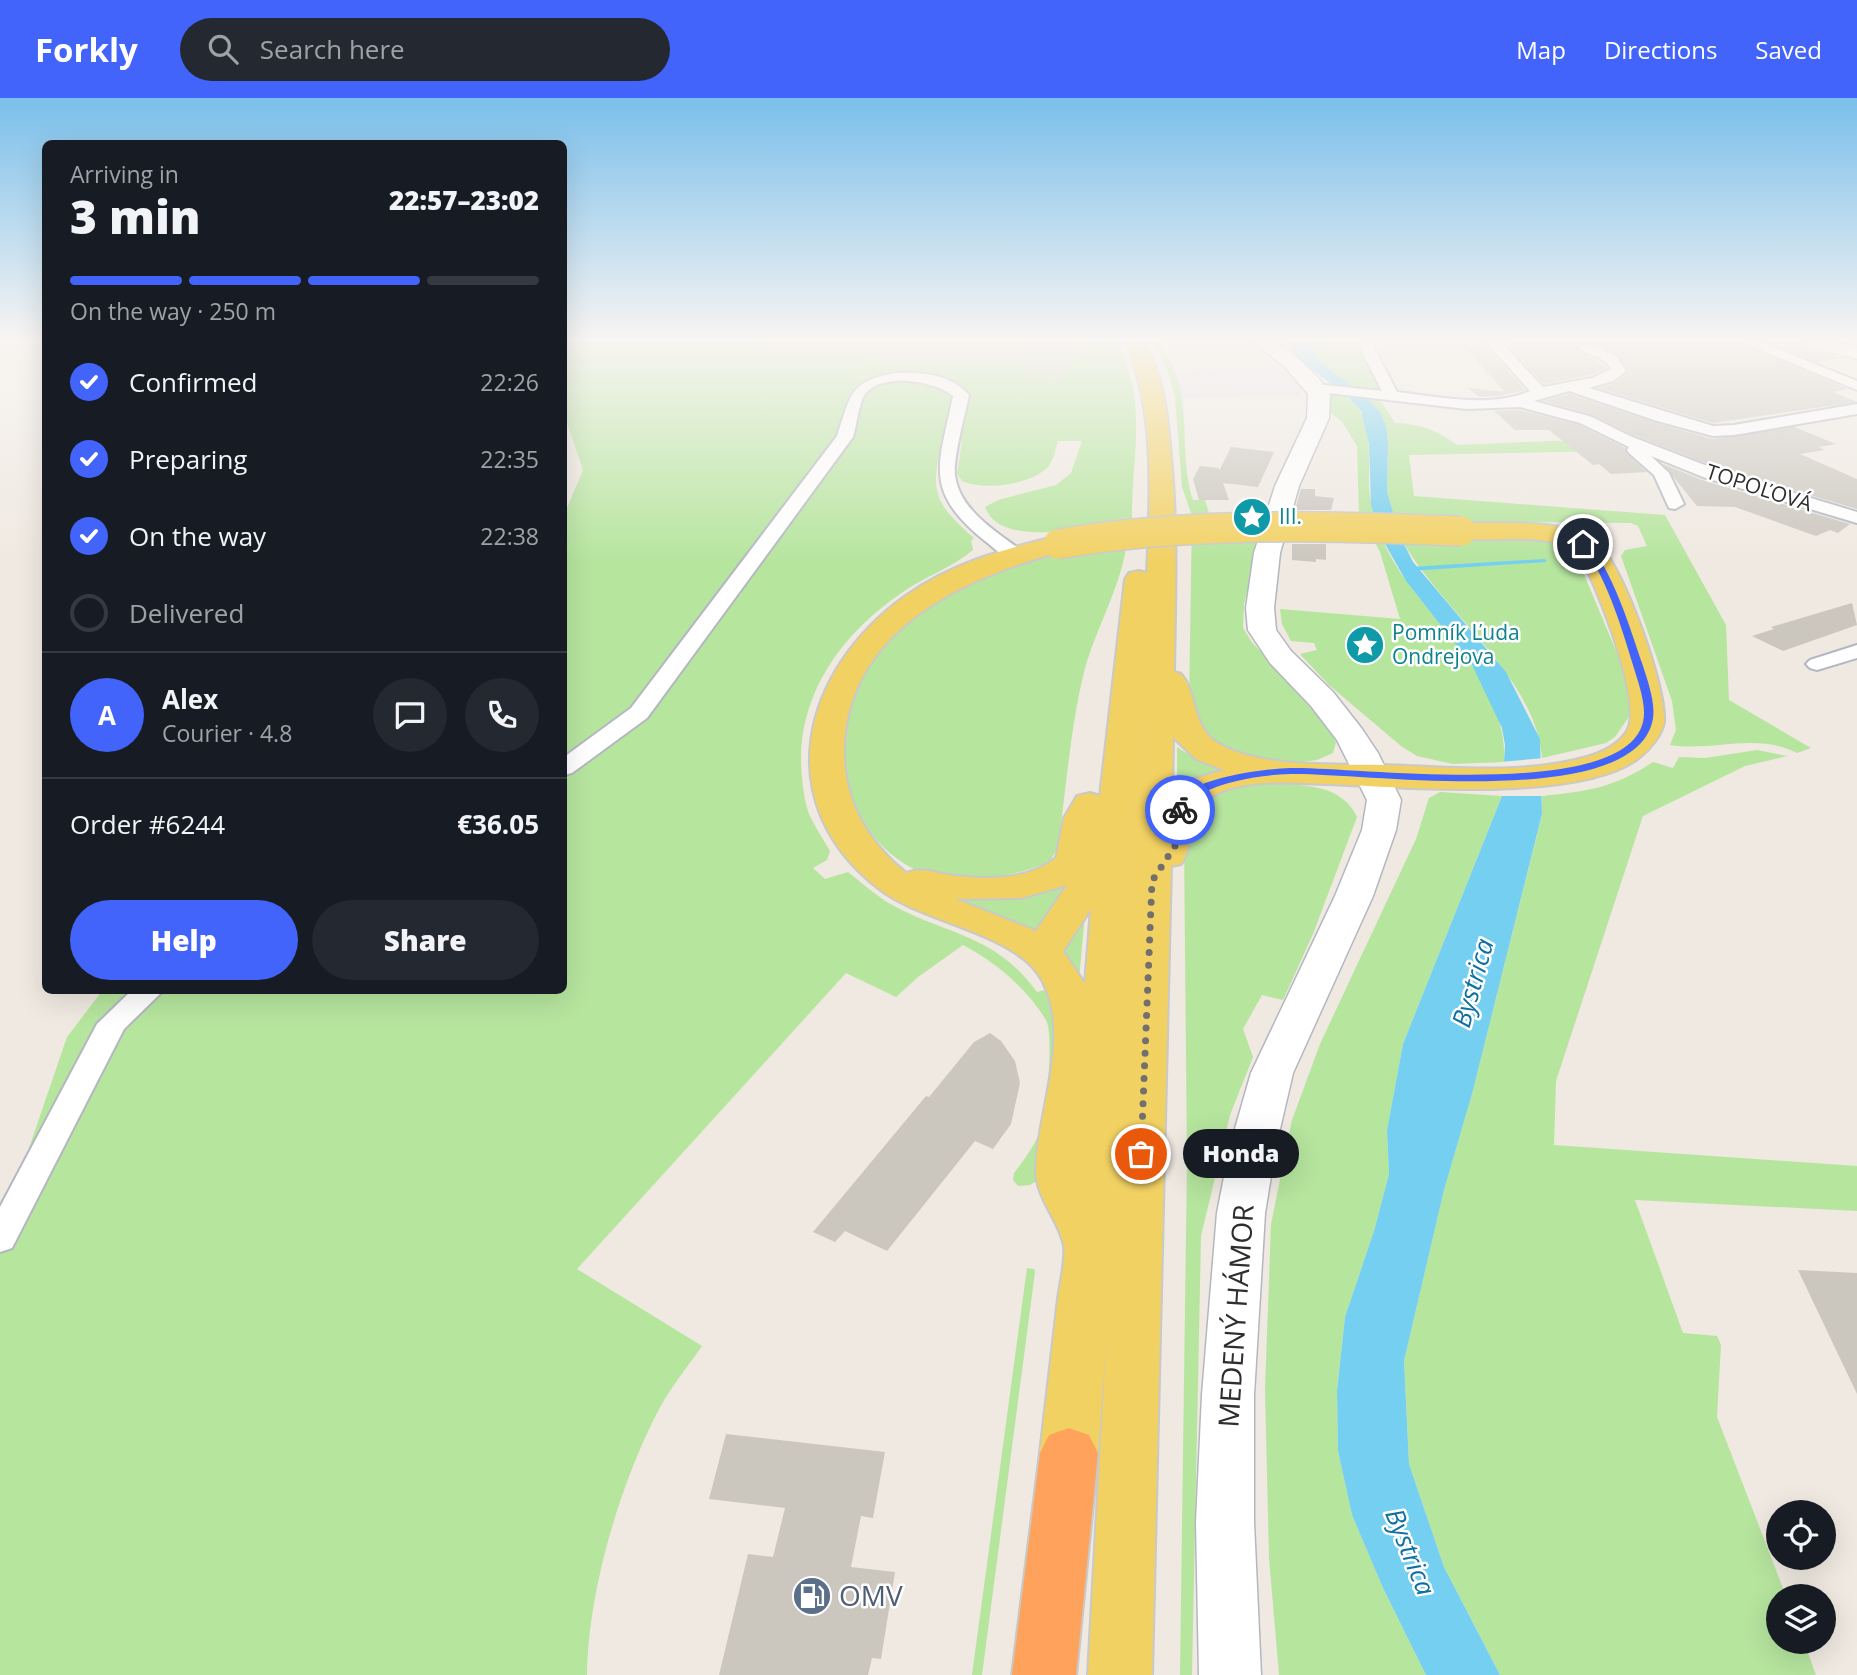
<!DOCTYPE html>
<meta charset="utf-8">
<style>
:root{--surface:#171b24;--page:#242831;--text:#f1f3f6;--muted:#9ea1a6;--line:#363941;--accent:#4264fb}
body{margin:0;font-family:"Open Sans",sans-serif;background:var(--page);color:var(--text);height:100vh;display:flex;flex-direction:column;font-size:26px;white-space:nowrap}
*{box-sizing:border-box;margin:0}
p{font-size:23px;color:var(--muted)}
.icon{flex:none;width:38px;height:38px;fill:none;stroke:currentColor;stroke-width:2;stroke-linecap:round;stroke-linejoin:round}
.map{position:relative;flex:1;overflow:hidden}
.details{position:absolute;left:42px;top:42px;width:525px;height:854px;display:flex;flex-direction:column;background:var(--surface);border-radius:10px;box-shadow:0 7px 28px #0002}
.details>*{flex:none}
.controls{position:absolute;left:1766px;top:1402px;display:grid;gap:14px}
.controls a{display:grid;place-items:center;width:70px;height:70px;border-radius:50%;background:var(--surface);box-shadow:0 7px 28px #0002;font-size:35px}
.pin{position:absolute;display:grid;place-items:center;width:60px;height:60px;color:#fff;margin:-30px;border:4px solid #fff;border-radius:50%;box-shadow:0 2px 7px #0007}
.courier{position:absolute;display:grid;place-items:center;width:70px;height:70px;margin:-35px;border:5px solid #4264fb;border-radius:50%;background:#fff;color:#222;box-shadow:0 2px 9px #0007}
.bubble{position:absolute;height:49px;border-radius:24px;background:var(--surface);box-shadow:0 7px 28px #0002;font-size:23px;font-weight:800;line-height:49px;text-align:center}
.summary em{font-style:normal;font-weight:800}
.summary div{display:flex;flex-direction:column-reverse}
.summary{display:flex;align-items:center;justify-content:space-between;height:119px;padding:0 28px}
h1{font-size:46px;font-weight:800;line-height:52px}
.bar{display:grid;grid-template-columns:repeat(4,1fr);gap:10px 7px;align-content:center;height:84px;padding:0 28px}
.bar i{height:9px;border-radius:5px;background:var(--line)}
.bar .current{background:var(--accent)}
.bar p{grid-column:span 4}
.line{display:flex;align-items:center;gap:18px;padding:0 28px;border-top:2px solid var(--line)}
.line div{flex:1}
.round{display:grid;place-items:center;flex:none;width:74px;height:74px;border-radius:37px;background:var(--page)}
ol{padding:0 28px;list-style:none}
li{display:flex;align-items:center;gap:21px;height:77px}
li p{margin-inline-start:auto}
li .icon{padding:7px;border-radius:50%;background:var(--accent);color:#fff;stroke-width:4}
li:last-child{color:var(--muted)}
li i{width:38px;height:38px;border:4px solid var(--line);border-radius:50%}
.primary-button{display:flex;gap:14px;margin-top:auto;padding:14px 28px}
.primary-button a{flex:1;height:80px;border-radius:42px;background:var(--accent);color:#fff;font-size:28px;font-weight:800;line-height:80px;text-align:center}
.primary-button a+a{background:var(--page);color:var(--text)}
header{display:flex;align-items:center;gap:42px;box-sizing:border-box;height:98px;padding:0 35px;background:var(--accent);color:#fff}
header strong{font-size:33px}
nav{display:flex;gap:38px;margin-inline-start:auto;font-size:24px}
.search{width:490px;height:63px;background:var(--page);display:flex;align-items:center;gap:18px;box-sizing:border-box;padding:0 24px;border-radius:38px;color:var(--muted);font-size:26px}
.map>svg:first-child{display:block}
.industrial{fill:#e3e1e8}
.green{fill:#b6e59e}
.cemetery{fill:#c8d9b8}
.water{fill:#75cff0}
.pier{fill:#efe9e1}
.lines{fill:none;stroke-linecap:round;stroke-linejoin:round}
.stream{fill:#75cff0;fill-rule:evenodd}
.building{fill:#cbc7bf}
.street-casing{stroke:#b4b7c1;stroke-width:4}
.secondary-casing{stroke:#b4b7c1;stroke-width:3}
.primary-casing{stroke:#c9c9c9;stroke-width:4}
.highway-casing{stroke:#c9c9c9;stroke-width:4}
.street{fill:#fff;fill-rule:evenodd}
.secondary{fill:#fff;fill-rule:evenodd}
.primary{fill:#f2d163;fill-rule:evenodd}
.highway{fill:#ffa35c;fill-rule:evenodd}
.primary-bridge-casing{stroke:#c9c9c9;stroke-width:32;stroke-linecap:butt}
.primary-bridge{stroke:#f2d163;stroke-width:29}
.route{fill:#4264fb}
.done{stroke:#726f6d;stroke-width:7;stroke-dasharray:0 12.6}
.labels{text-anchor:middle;stroke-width:5;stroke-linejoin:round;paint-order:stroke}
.far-street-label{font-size:21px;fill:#2e2e2e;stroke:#fff}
.far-culture-label{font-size:21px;fill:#0d838f;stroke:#fff;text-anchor:start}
.water-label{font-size:26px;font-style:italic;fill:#0d6fa3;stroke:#fff}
.near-street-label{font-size:28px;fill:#2e2e2e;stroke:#fff}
.near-service-label{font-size:28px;fill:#4e5e75;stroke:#fff;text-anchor:start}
</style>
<header>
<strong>Forkly</strong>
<div class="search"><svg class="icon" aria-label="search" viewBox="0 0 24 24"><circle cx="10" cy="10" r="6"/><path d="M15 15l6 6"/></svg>Search here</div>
<nav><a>Map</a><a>Directions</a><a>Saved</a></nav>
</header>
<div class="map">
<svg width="1857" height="1577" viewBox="0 0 1857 1577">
<rect width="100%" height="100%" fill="#efe9e1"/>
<path class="industrial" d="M 1280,268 L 1301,291 L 1302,298 L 1182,300 L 1175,272 Z"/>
<g class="green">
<path d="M 564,244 L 901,244 L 867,262 L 887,265 L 985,264 L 1022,266 L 1056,283 L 1075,260 L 1076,244 L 1117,244 C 1149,305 1131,359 1132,424 C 1097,427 1000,453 985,409 L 998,402 L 1056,387 L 1071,375 L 1082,343 L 1058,343 C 1056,351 1053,363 1048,369 C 1030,387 985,393 962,383 L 957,376 L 962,343 L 942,343 C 930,394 934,405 974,440 L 971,443 L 973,452 C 952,470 923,479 900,496 C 839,538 794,602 802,679 C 803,691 805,705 809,716 C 815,729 823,741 830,753 L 827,762 L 813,770 L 825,781 L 848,774 C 861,784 873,795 887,804 C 946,838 993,834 1037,894 L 1045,892 L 1057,927 L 1040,1081 L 1030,1087 L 1018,1088 L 1013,1082 L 1014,1075 C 1024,1062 1037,1045 1041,1029 C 1047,1011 1054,937 1046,922 C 1027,890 995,864 963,847 L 918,879 L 896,899 L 846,875 L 577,1171 L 702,1248 C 686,1271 667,1294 655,1319 C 618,1392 588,1496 587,1577 L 0,1577 L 0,1135 L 67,939 L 102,893 L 564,892 L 564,417 L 583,372 L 564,316 Z"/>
<path d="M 1153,244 L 1157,244 C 1198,291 1176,349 1193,402 L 1205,402 L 1210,418 L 1265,419 L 1244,506 L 1243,530 L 1251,543 L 1325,626 L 1336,644 L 1333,655 L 1317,662 L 1290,666 L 1256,662 L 1209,643 L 1189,606 L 1192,418 L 1182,389 L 1175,299 L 1168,274 Z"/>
<path d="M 1308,244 L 1358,244 L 1381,289 C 1359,304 1316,265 1308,244 Z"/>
<path d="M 1328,294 C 1377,300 1368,353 1369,390 C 1370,401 1373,412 1375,423 L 1359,418 L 1357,348 L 1343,325 L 1328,312 Z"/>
<path d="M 1365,298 L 1381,304 L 1395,325 C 1420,326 1437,332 1457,347 L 1599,341 L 1613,353 L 1409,357 L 1414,398 L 1665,417 L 1726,527 L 1729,602 L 1811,650 L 1797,655 C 1757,634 1713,654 1670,647 L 1676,632 L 1672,603 L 1621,458 L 1625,452 L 1647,448 L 1638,428 L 1631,425 L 1395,423 L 1387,394 L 1388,345 Z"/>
<path d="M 1371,437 L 1380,437 C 1388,454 1396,469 1407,484 C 1445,536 1509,594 1504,664 L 1453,666 L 1417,658 L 1401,648 L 1329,587 L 1300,556 L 1317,552 L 1314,545 L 1291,543 L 1282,526 L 1280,511 L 1400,521 L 1380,454 Z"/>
<path d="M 1400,438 C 1443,439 1540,431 1575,455 L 1630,586 L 1630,617 L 1615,639 L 1606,645 L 1542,660 C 1536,577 1437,510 1400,438 Z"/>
<path d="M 1127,440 C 1124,485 1094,532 1083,578 C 1070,633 1066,692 1058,748 L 1050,764 C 1020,776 984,784 951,781 C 876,775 828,689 845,619 C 853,589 870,559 893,538 C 957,479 1045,458 1127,440 Z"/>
<path d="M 1177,649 L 1194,660 L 1227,673 L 1205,677 L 1177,692 Z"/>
<path d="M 1757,652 L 1787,658 L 1745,668 L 1643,718 L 1556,983 L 1554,1047 L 1857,1068 L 1857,1113 L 1635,1102 L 1683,1235 L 1717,1238 L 1721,1247 L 1717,1319 L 1786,1498 L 1778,1498 L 1778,1544 L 1804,1544 L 1816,1577 L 1500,1577 L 1444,1469 L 1409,1366 L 1404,1263 L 1444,1092 L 1472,996 L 1542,717 L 1542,698 C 1588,693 1614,690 1653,664 L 1673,670 L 1679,659 L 1705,660 Z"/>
<path d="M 1255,686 C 1290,687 1340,681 1357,719 L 1313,836 L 1283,902 L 1262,897 L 1243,931 L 1253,959 L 1230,1017 L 1201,1138 L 1192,1577 L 1180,1577 L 1187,1063 L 1184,744 C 1200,697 1206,695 1255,686 Z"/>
<path d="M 1440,694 L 1502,698 L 1403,946 L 1387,1032 L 1389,1076 L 1374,1133 L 1345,1219 L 1337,1292 L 1338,1353 L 1352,1417 L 1383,1490 L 1426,1577 L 1279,1577 L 1269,1460 L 1265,1292 L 1271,1126 L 1292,1022 L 1320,946 L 1416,741 L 1429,700 Z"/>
<path d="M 1083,769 L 1033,839 L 951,800 C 1010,807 1033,796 1083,769 Z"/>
<path d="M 1086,806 L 1078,892 C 1059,844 1061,851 1086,806 Z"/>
<path d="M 1027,1170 L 1034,1171 L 1035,1174 L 982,1577 L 972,1577 Z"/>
</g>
<path class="cemetery" d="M 901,244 L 1076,244 L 1076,260 L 1056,284 L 1032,281 L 1022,266 C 970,263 918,269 866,262 Z"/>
<path class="water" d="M 1286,244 L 1308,244 L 1319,263 L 1365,298 L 1380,314 L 1386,328 L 1388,345 L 1387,394 L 1400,438 L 1413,464 L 1506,574 L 1540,641 L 1542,716 L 1472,996 L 1444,1092 L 1404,1263 L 1409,1366 L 1444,1469 L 1500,1577 L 1426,1577 L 1383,1490 L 1352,1417 L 1338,1353 L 1337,1293 L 1345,1219 L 1374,1133 L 1389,1076 L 1387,1032 L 1403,946 L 1502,698 L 1505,647 L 1502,630 L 1472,567 L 1406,483 L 1380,437 L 1371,407 L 1369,346 L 1361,313 L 1349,300 L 1296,259 Z"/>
<path class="pier" d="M 1545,660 L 1546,698 L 1498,698 L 1500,664 Z"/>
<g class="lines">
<path class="stream" d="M 1544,461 L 1546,462 L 1546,464 L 1409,473 L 1406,471 L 1409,469 Z"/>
</g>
<g class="building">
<path d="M 1514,244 L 1584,244 L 1578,249 L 1578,252 L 1607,270 L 1591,277 L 1544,286 L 1507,247 Z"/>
<path d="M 1590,244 L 1739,244 L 1847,291 L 1833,294 L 1857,304 L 1713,325 L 1598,290 L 1615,285 L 1629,273 L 1617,256 Z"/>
<path d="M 1769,244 L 1802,244 L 1805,251 L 1843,260 L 1817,264 Z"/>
<path d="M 1462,247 L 1485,247 L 1525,292 L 1498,298 L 1479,299 L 1468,290 L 1505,294 Z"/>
<path d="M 1569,296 L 1656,325 L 1712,341 L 1794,329 L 1836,346 L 1819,349 L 1825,352 L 1800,356 L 1857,381 L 1857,411 L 1716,369 L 1631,336 L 1593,317 L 1544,303 Z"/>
<path d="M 1520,312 L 1579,327 L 1625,350 L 1627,356 L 1647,374 L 1611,376 L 1599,366 L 1593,367 L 1549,332 L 1515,332 L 1494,313 Z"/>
<path d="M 1231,349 L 1274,354 L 1258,389 L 1223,385 L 1229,402 L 1199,402 L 1193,381 L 1200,368 L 1219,370 L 1219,373 Z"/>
<path d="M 1663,366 L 1702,382 L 1850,426 L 1838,435 L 1830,432 L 1816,438 L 1735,409 L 1697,408 Z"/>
<path d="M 1301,391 L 1315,391 L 1315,398 L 1334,400 L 1331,412 L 1295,412 Z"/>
<path d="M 1292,446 L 1326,446 L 1326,462 L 1316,461 L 1316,464 L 1292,462 Z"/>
<path d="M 1852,505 L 1857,527 L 1783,553 L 1752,538 L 1774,531 L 1771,529 Z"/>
<path d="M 990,935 L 1001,943 L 1015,963 L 1020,985 L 1011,1026 L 993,1051 L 975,1043 L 887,1153 L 845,1133 L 835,1144 L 813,1134 L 926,998 L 929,999 L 974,944 Z"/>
<path d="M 1798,1172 L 1857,1175 L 1857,1296 Z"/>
<path d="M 726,1336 L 885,1354 L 873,1420 L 861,1418 L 851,1469 L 895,1474 L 881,1561 L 872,1560 L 868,1577 L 719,1577 L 748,1456 L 773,1459 L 785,1410 L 709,1401 Z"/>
</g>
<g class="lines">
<g class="street-casing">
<g id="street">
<path d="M 1357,244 L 1371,244 L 1397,294 C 1440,299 1491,310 1530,293 L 1486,244 L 1501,244 L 1543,289 L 1592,280 L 1611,271 C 1605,258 1590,259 1580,250 L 1587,246 L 1616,258 L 1626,273 L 1613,283 L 1589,290 L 1713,328 L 1734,327 L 1857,306 L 1857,316 L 1734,337 L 1713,338 L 1657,323 L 1569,293 L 1534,303 L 1592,319 L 1630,338 L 1715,371 L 1857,414 L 1857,425 L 1703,379 L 1651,358 L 1669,375 L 1684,406 L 1675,411 L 1669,410 L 1654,377 L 1629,355 L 1627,352 L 1629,349 L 1580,325 L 1520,309 L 1467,311 L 1310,293 L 1308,290 L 1315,286 L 1382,293 Z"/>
<path d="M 1741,244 L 1761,244 L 1857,283 L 1857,292 Z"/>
<path d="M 896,275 C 921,274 951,276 969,297 C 965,317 953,360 955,377 C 959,412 997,434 1022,453 L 1024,457 L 1022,461 C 1007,465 996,451 985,443 C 922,392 939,367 953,298 C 935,283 882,274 865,296 C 858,307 857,327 853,339 L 647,620 L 572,675 L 564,677 L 564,659 L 631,610 L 837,338 C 851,298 848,283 896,275 Z"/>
<path d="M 1857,547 L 1857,560 L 1817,572 L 1810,570 L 1806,566 L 1810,562 Z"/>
<path d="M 132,892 L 164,892 L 124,931 L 12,1150 L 0,1154 L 0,1109 L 97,926 Z"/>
</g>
</g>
<g class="secondary-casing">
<g id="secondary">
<path d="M 1253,244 L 1275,244 L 1299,261 L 1319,281 L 1330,296 L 1329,320 L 1299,388 L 1280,455 L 1274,510 L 1276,532 L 1291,553 L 1333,594 L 1362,631 L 1378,655 L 1401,702 L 1396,732 L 1373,798 L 1293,975 L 1276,1048 L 1265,1115 L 1254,1297 L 1254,1424 L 1261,1577 L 1199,1577 L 1196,1424 L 1202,1297 L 1217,1115 L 1230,1048 L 1251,975 L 1335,798 L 1362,732 L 1367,702 L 1337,642 L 1311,608 L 1270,565 L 1248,532 L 1246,510 L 1254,455 L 1275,388 L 1307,320 L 1308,296 L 1285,269 Z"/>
<path d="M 1804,244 L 1838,244 L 1857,249 L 1857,261 L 1806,248 Z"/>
</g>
</g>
<g class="primary-casing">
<path id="primary" d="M 1125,244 L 1145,244 C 1164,281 1168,318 1171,359 C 1178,431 1175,502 1174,574 L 1181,576 L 1186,583 C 1197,606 1195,632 1219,646 C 1261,670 1334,666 1382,667 C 1447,669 1519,677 1583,660 C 1599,656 1619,647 1627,633 C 1644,605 1597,490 1582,461 C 1555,428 1489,448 1452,439 L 1448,433 L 1452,427 L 1461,425 C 1495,425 1569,421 1596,443 C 1622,464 1667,590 1664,624 C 1662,637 1650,651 1640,659 C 1584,705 1401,689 1328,686 C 1291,685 1236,679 1205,703 C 1188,717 1195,746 1181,766 L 1171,768 L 1152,1577 L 1088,1577 L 1106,1248 L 1098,1355 L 1089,1373 L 1069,1380 L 1049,1373 L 1040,1355 C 1046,1304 1052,1252 1058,1201 C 1060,1185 1066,1163 1064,1148 C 1060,1123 1035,1100 1036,1070 C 1038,1010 1072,938 1042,882 C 1016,834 921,825 878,790 C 768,704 802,573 904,499 C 950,466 1003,451 1058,438 L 1068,440 L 1072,446 L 1068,452 C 965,478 843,532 844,657 C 845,706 869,745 906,775 C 921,769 933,774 949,777 C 985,782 1027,783 1056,760 L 1064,720 L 1077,698 L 1090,695 L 1100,698 L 1125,481 L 1129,475 L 1139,473 L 1147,475 C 1150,404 1156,309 1125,244 ZM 1140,620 L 1126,897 L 1139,638 ZM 1173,639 L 1196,661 L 1224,672 L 1191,682 L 1172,696 ZM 1067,787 L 1036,833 L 955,801 L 1021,800 ZM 1091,811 L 1085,886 L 1063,853 Z"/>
</g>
<g class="highway-casing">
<path id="highway" d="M 1069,1330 L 1089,1337 L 1098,1355 L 1076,1577 L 1012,1577 L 1040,1355 L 1049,1337 Z"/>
</g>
<use href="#street" class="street"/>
<use href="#secondary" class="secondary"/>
<use href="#primary" class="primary"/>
<use href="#highway" class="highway"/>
<g class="primary-bridge-casing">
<path id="primary-bridge" d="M 1058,446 C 1192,423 1326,428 1461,433"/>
</g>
<use href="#primary-bridge" class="primary-bridge"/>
</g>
<linearGradient id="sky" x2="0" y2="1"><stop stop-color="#7abfeb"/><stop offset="0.52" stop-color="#f8f5f2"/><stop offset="1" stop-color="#f8f5f2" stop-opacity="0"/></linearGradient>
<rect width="1857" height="465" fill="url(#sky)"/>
<path class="route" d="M 1580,444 L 1586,444 C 1612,469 1631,533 1643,568 C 1648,584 1657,608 1652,625 C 1628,714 1361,674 1290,676 C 1261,677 1228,682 1202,695 C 1195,699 1189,708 1183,714 L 1174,712 C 1179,705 1185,696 1192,692 C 1212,678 1265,671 1290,670 C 1353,668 1624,705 1643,624 C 1647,607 1638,584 1633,567 C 1623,534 1604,470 1580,447 Z"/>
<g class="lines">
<path class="done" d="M 1141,1056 L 1152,783 L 1175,748 L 1180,712"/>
</g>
<defs>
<g id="sight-disc" transform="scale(2.0125)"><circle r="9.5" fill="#0f9aa8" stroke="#fff"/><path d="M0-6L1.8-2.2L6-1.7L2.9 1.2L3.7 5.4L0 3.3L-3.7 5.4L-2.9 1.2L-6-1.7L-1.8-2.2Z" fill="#fff"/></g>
<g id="fuel-disc" transform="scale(2.0125)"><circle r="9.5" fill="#5c6f8a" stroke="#fff"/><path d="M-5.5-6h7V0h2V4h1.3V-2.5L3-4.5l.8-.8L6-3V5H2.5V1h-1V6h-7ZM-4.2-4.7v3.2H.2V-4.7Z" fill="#fff"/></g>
</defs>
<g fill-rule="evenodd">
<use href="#sight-disc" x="1252" y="419"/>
<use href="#sight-disc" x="1365" y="547"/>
<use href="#fuel-disc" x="812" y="1498"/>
</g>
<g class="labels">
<g class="far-street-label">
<text transform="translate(1759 390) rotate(18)" y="7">TOPOĽOVÁ</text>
</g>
<g class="far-culture-label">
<text x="1279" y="426">III.</text>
<text x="1392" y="542">Pomník Ľuda<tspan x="1392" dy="24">Ondrejova</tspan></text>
</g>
<g class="water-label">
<text transform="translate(1473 885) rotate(-74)" y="9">Bystrica</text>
<text transform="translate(1410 1454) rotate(68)" y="9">Bystrica</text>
</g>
<g class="near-street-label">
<text transform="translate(1236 1218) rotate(-86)" y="10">MEDENÝ HÁMOR</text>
</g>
<g class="near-service-label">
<text x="839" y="1508">OMV</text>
</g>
</g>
</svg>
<div class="controls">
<a><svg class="icon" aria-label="locate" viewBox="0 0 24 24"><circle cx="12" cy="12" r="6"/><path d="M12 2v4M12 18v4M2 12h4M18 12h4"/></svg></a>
<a><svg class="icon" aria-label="layers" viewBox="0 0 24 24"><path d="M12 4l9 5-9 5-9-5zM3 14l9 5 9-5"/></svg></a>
</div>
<div class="pin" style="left:1141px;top:1056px;background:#ea580c"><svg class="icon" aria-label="bag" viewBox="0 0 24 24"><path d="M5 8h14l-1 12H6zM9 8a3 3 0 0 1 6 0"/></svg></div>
<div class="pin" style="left:1583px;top:446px;background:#1f2937"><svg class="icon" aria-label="home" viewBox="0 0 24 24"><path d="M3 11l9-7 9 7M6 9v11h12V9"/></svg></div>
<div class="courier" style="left:1180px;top:712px"><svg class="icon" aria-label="bike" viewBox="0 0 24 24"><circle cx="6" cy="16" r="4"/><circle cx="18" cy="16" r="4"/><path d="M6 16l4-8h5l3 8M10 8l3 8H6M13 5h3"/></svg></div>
<div class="bubble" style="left:1183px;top:1031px;width:116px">Honda</div>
<section class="details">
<div class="summary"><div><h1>3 min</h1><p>Arriving in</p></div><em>22:57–23:02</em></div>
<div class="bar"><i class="current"></i><i class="current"></i><i class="current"></i><i></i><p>On the way · 250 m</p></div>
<ol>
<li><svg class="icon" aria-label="check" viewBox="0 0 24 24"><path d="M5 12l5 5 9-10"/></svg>Confirmed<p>22:26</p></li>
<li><svg class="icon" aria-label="check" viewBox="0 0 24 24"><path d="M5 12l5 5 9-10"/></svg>Preparing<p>22:35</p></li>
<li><svg class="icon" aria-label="check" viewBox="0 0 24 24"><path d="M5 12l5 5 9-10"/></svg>On the way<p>22:38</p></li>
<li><i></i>Delivered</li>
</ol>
<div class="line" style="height:126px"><b class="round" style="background:var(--accent);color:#fff">A</b><div><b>Alex</b><p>Courier · 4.8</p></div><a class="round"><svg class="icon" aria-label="chat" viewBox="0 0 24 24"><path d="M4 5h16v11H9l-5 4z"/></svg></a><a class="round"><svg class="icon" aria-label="phone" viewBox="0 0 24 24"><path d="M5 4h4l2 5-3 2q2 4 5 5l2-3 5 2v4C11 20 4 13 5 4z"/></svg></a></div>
<div class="line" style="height:91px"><div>Order #6244</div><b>€36.05</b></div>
<div class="primary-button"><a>Help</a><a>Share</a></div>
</section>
</div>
